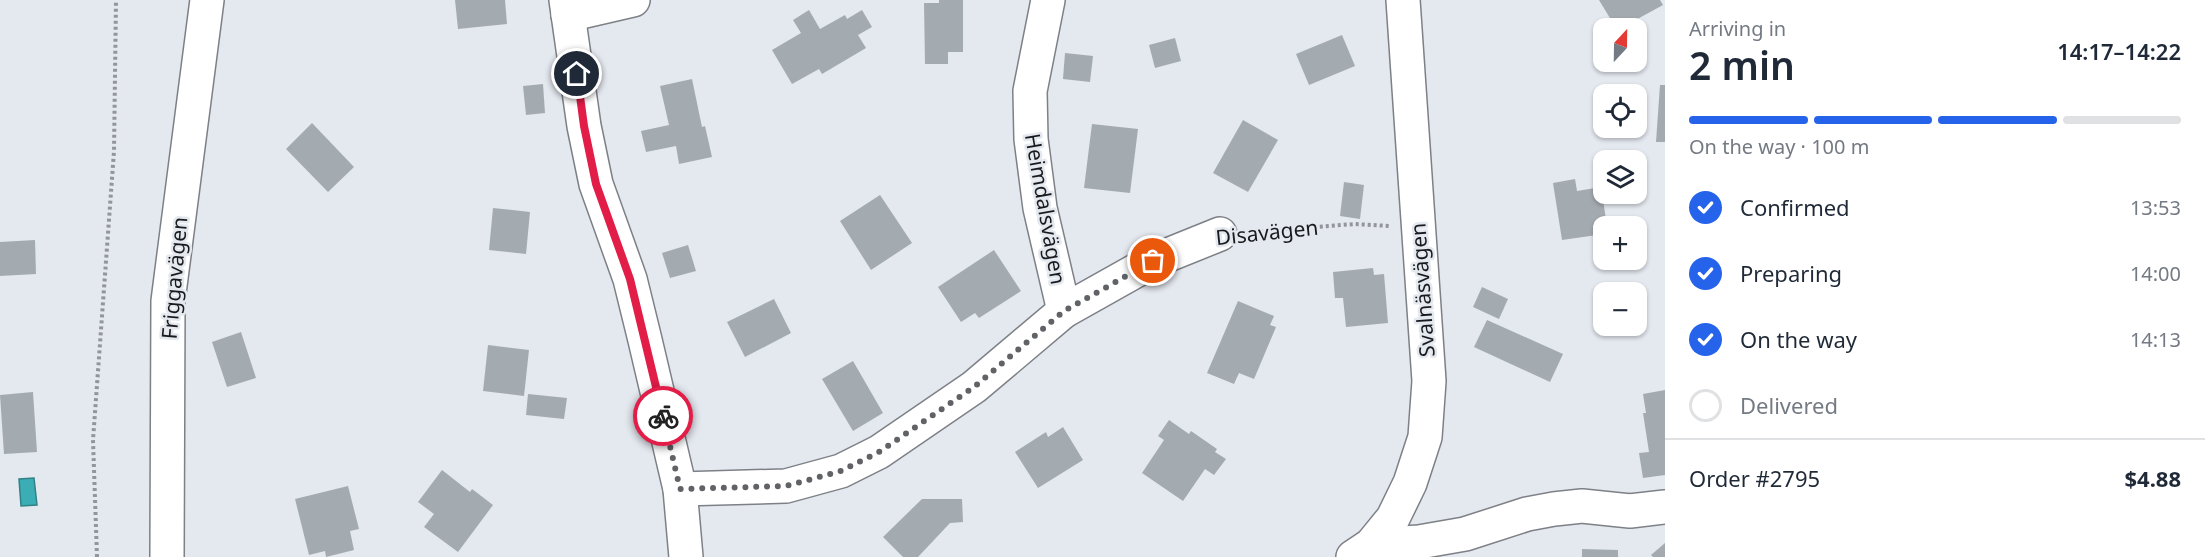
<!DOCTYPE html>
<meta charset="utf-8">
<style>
:root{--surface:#fff;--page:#f6f6f7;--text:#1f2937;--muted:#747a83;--line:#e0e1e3;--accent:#2563eb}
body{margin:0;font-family:"Noto Sans",sans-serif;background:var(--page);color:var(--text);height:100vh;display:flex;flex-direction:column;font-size:22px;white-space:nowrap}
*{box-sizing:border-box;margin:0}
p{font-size:20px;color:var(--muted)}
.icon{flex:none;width:33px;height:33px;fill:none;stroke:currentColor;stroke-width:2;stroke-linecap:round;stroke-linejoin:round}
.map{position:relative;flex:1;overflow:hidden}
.side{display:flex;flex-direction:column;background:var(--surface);width:540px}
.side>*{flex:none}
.needle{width:39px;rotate:22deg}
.controls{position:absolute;left:1593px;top:18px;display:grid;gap:12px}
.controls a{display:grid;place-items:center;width:54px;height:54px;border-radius:12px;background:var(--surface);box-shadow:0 2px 4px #0004;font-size:30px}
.pin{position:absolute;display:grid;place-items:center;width:51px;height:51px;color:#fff;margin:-26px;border:3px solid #fff;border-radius:50%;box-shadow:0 2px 6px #0007}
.courier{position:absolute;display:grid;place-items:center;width:60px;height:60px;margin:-30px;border:4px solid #e11d48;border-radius:50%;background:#fff;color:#222;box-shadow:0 2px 8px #0007}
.summary em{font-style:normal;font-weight:600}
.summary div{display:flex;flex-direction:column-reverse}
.summary{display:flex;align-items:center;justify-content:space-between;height:102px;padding:0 24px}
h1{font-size:39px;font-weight:600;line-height:45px}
.bar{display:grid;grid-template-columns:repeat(4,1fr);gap:9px 6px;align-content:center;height:72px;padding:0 24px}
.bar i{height:8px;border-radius:4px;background:var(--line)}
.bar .on{background:var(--accent)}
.bar p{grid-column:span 4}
.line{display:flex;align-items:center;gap:15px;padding:0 24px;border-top:2px solid var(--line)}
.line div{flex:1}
ol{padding:0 24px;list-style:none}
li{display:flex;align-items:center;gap:18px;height:66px}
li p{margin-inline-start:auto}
li .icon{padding:6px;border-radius:50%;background:var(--accent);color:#fff;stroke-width:4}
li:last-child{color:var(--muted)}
li i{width:33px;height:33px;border:3px solid var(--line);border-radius:50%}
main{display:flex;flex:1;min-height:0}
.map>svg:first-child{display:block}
.water{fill:#3badb4;stroke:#318187;stroke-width:1.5}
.building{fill:#a4abb0}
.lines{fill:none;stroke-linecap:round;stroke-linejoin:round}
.minor-casing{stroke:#7d8086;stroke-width:36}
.path{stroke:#92959b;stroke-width:4;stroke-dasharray:3 3;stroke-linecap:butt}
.minor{stroke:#fff;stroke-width:33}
.done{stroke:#606266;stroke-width:6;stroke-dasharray:0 10.8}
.route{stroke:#e11d48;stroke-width:8}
.labels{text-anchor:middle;stroke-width:5;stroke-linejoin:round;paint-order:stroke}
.street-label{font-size:21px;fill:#191a1d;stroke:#e4e8ef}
</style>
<main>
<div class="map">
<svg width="1665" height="557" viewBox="0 0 1665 557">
<rect width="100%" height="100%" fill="#e4e8ef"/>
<path class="water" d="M 34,478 L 37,505 L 21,506 L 19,479 Z"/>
<g class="building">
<path d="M 455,0 L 505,0 L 507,24 L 458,29 Z"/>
<path d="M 939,0 L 963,0 L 963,52 L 948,52 L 948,64 L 925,64 L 924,3 L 939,3 Z"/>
<path d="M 1599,0 L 1660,0 L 1663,5 L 1621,28 L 1616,28 Z"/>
<path d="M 809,10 L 820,29 L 845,15 L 847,19 L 862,10 L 872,27 L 858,35 L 866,48 L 822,74 L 819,69 L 792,84 L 772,50 L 801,33 L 793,20 Z"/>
<path d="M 1342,35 L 1355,66 L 1309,85 L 1296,54 Z"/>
<path d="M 1175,38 L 1181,61 L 1155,68 L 1149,45 Z"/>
<path d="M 1065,53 L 1093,56 L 1090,82 L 1063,79 Z"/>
<path d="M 692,79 L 702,127 L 705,126 L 712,157 L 679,164 L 676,146 L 646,152 L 641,131 L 669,125 L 660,86 Z"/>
<path d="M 543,84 L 545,113 L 526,115 L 523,86 Z"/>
<path d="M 1660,85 L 1665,85 L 1665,142 L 1656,142 Z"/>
<path d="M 1243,120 L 1278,140 L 1248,192 L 1213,173 Z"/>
<path d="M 312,123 L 354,167 L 328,192 L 286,149 Z"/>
<path d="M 1092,124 L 1138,129 L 1130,193 L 1084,188 Z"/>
<path d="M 1575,179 L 1577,191 L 1601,187 L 1607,226 L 1604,226 L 1604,234 L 1562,240 L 1553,183 Z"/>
<path d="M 1344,182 L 1364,185 L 1360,219 L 1340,216 Z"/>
<path d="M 880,195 L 912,243 L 871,270 L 840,221 Z"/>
<path d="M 493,208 L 530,212 L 526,254 L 489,250 Z"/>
<path d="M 35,240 L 36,274 L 0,276 L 0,242 Z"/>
<path d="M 688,245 L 696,271 L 670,278 L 662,253 Z"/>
<path d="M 994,250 L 1021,291 L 979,318 L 975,313 L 961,322 L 938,287 Z"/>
<path d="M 1373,268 L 1374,275 L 1384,274 L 1388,323 L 1346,327 L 1343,298 L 1335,298 L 1333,272 Z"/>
<path d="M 1482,287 L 1508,299 L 1499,319 L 1473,307 Z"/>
<path d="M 774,299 L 791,333 L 745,357 L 727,322 Z"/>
<path d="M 1238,301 L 1274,316 L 1270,325 L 1276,327 L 1254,379 L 1239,373 L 1234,384 L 1207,373 Z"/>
<path d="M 1487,320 L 1563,354 L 1550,382 L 1474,347 Z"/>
<path d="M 241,332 L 256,378 L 227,387 L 212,342 Z"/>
<path d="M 488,345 L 529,350 L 524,396 L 483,391 Z"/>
<path d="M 853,361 L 883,413 L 853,431 L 822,379 Z"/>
<path d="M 1665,390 L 1665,475 L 1643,478 L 1639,453 L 1649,452 L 1643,413 L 1646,413 L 1643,394 Z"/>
<path d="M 33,392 L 37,452 L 4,454 L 0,395 Z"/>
<path d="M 528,394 L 567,398 L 564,419 L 526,415 Z"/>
<path d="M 1169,420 L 1189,434 L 1191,431 L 1217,449 L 1215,452 L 1226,459 L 1214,475 L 1205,469 L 1183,501 L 1142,473 L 1164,440 L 1158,436 Z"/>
<path d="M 1063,427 L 1083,460 L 1038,488 L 1015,452 L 1046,432 L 1048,437 Z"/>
<path d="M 442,470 L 470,492 L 472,489 L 493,505 L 458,552 L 424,527 L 434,514 L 418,502 Z"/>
<path d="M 348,486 L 359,529 L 350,531 L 354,550 L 326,557 L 325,551 L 309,555 L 295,499 Z"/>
<path d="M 922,499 L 962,499 L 963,522 L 950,523 L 918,557 L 903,557 L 883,537 Z"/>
<path d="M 1665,543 L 1665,557 L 1653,557 L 1651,555 Z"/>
<path d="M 1582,549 L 1618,550 L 1618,557 L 1582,557 Z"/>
</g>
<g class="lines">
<g class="minor-casing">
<g id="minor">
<path d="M 566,0 L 584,126 L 596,184 L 630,279 L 645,340 L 680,489 L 686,557"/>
<path d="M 1048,0 L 1030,91 L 1031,139 L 1040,208 L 1064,311"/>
<path d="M 568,15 L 633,0"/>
<path d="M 680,489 L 786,486 L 841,471 L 879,452 L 974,387 L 1064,311 L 1153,261 L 1220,234"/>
<path d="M 1371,545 L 1419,542 L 1465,534 L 1527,514 L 1554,509 L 1582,506 L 1630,511 L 1665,507"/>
<path d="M 167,557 L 168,301 L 207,0"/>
<path d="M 1353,557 L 1371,545 L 1393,518 L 1410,483 L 1425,437 L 1429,381 L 1403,0"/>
</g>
</g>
<g class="path">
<path d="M 1248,232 L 1355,224 L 1390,226"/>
<path d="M 97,557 L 93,440 L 114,151 L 116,0"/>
</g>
<use href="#minor" class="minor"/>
</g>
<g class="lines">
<path class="done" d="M 663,416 L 680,489 L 786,486 L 841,471 L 879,452 L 974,387 L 1064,311 L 1153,261"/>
<path class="route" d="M 577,74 L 584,126 L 596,184 L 630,279 L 663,416"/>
</g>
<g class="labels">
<g class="street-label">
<text transform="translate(1045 209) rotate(80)" y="7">Heimdalsvägen</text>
<text transform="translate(1267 233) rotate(-6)" y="7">Disavägen</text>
<text transform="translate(175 278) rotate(-85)" y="7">Friggavägen</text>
<text transform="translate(1423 290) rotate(-94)" y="7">Svalnäsvägen</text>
</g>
</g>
</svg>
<div class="controls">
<a><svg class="needle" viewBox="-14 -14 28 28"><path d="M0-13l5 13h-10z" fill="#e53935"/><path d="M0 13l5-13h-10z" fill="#747a83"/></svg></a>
<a><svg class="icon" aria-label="locate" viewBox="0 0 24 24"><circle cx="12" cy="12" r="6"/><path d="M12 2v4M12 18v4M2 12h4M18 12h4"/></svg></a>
<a><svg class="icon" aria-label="layers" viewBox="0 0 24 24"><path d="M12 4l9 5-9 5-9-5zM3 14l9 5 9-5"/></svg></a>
<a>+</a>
<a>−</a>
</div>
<div class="pin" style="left:1153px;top:261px;background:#ea580c"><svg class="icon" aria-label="bag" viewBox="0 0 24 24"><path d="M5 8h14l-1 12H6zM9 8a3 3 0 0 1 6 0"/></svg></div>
<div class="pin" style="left:577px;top:74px;background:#1f2937"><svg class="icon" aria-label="home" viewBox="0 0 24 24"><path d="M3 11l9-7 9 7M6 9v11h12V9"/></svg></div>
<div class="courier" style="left:663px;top:416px"><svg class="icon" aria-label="bike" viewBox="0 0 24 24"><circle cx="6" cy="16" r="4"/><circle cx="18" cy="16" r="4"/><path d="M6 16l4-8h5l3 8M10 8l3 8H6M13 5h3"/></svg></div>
</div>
<section class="side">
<div class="summary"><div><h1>2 min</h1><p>Arriving in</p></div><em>14:17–14:22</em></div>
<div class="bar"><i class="on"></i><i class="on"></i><i class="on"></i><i></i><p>On the way · 100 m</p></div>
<ol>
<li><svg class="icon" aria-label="check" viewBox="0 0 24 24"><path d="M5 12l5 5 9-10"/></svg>Confirmed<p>13:53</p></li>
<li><svg class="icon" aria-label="check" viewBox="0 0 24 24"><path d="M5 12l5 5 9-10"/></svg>Preparing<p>14:00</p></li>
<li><svg class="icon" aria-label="check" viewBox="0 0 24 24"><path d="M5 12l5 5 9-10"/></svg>On the way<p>14:13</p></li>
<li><i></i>Delivered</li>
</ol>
<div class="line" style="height:78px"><div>Order #2795</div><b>$4.88</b></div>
</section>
</main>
